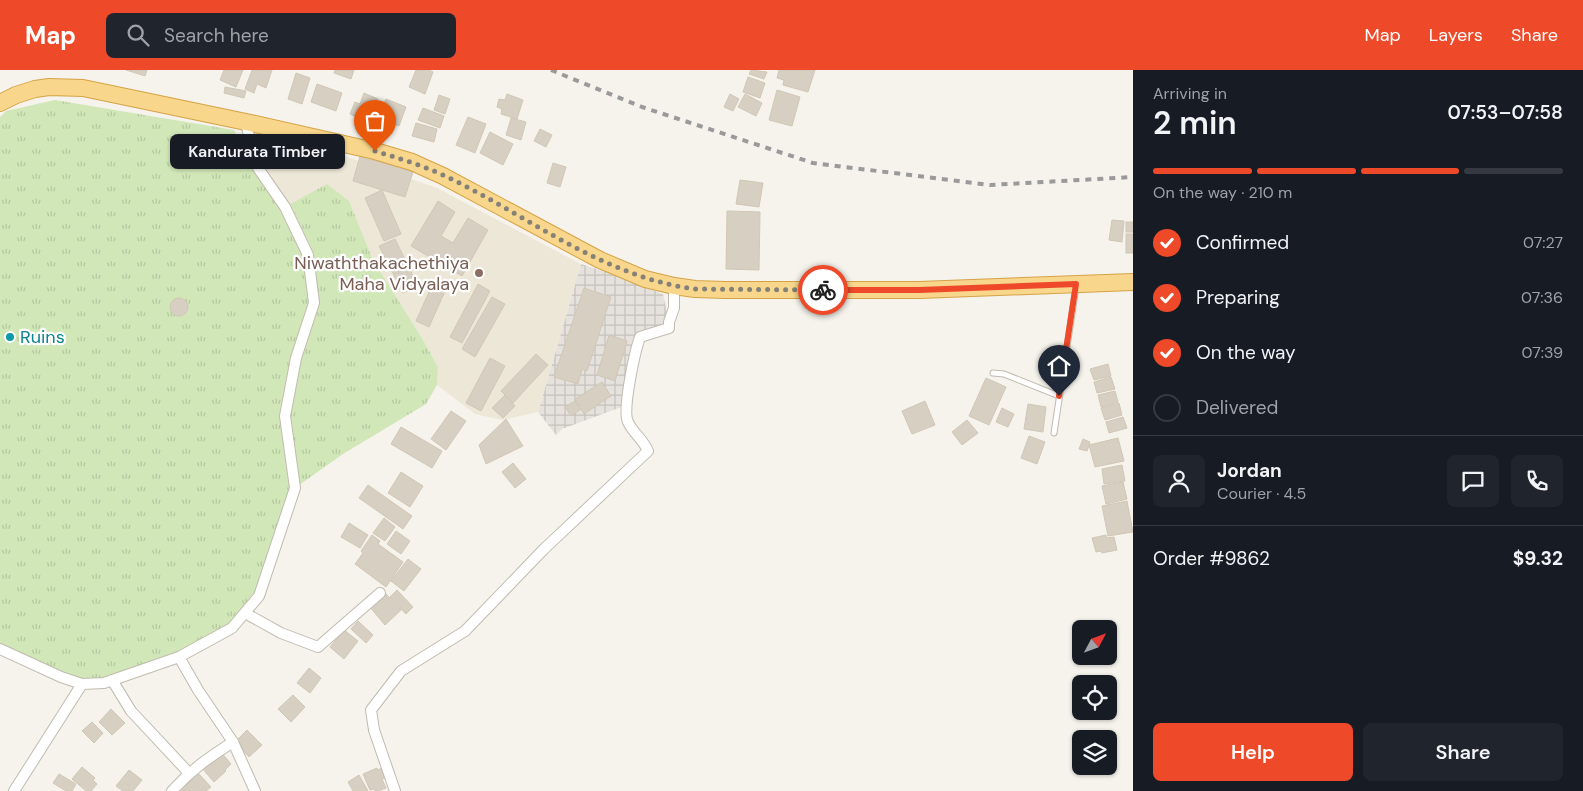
<!DOCTYPE html>
<meta charset="utf-8">
<style>
:root{--surface:#171b24;--page:#20242c;--text:#f1f3f6;--muted:#9ea1a6;--line:#363941;--accent:#ee4a2a}
body{margin:0;font-family:"DM Sans",sans-serif;background:var(--page);color:var(--text);height:100vh;display:flex;flex-direction:column;font-size:19px;white-space:nowrap}
*{box-sizing:border-box;margin:0}
p{font-size:16px;color:var(--muted)}
.icon{flex:none;width:28px;height:28px;fill:none;stroke:currentColor;stroke-width:2;stroke-linecap:round;stroke-linejoin:round}
.map{position:relative;flex:1;overflow:hidden}
.drawer{display:flex;flex-direction:column;background:var(--surface);width:450px}
.drawer>*{flex:none}
.needle{width:32px;rotate:49deg}
.buttons{position:absolute;left:1072px;top:550px;display:grid;gap:10px}
.buttons a{display:grid;place-items:center;width:45px;height:45px;border-radius:8px;background:var(--surface);box-shadow:0 1px 4px #0004;font-size:25px}
.pin{position:absolute;display:grid;place-items:center;width:42px;height:42px;color:#fff;margin:-51px -21px;border-radius:50% 50% 50% 0;rotate:-45deg;box-shadow:0 0 5px #0007}
.pin .icon{rotate:45deg}
.courier{position:absolute;display:grid;place-items:center;width:50px;height:50px;margin:-25px;border:4px solid #ee4a2a;border-radius:50%;background:#fff;color:#222;box-shadow:0 1px 6px #0007}
.bubble{position:absolute;height:35px;border-radius:8px;background:var(--surface);box-shadow:0 1px 4px #0004;font-size:16px;font-weight:600;line-height:35px;text-align:center}
.summary em{font-style:normal;font-weight:600}
.summary div{display:flex;flex-direction:column-reverse}
.summary{display:flex;align-items:center;justify-content:space-between;height:85px;padding:0 20px}
h1{font-size:32px;font-weight:600;line-height:38px}
.bar{display:grid;grid-template-columns:repeat(4,1fr);gap:8px 5px;align-content:center;height:60px;padding:0 20px}
.bar i{height:6px;border-radius:4px;background:var(--line)}
.bar .active{background:var(--accent)}
.bar p{grid-column:span 4}
.line{display:flex;align-items:center;gap:12px;padding:0 20px;border-top:1px solid var(--line)}
.line div{flex:1}
.round{display:grid;place-items:center;flex:none;width:52px;height:52px;border-radius:8px;background:var(--page)}
ol{padding:0 20px;list-style:none}
li{display:flex;align-items:center;gap:15px;height:55px}
li p{margin-inline-start:auto}
li .icon{padding:5px;border-radius:50%;background:var(--accent);color:#fff;stroke-width:4}
li:last-child{color:var(--muted)}
li i{width:28px;height:28px;border:2px solid var(--line);border-radius:50%}
.cta{display:flex;gap:10px;margin-top:auto;padding:10px 20px}
.cta a{flex:1;height:58px;border-radius:8px;background:var(--accent);color:#fff;font-size:20px;font-weight:600;line-height:58px;text-align:center}
.cta a+a{background:var(--page);color:var(--text)}
header{display:flex;align-items:center;gap:30px;box-sizing:border-box;height:70px;padding:0 25px;background:var(--accent);color:#fff}
header strong{font-size:24px}
nav{display:flex;gap:28px;margin-inline-start:auto;font-size:18px}
.search{width:350px;height:45px;background:var(--page);display:flex;align-items:center;gap:12px;box-sizing:border-box;padding:0 18px;border-radius:8px;color:var(--muted);font-size:19px}
main{display:flex;flex:1;min-height:0}
.map>svg:first-child{display:block}
.industrial{fill:url(#industrial-grid)}
.education{fill:#ede7d7}
.grass{fill:url(#grass-tufts)}
.building{fill:#d6cfc2;stroke:#d1c7b6}
.lines{fill:none;stroke-linecap:round;stroke-linejoin:round}
.service-casing{stroke:#c1bbaf;stroke-width:7}
.minor-casing{stroke:#c1bbaf;stroke-width:12}
.trunk-casing{stroke:#d6a246;stroke-width:18}
.service{stroke:#fff;stroke-width:5}
.minor{stroke:#fff;stroke-width:10}
.trunk{stroke:#f8d78c;stroke-width:16}
.rail{stroke:#9a9a9a;stroke-width:4;stroke-dasharray:6 6;stroke-linecap:butt}
.done{stroke:#868178;stroke-width:5;stroke-dasharray:0 9}
.route{stroke:#ee4a2a;stroke-width:6}
.education-dot{fill:#8d6e63;stroke:#fff;stroke-width:2}
.culture-dot{fill:#0f9aa8;stroke:#fff;stroke-width:2}
.labels{text-anchor:middle;stroke-width:4.5;stroke-linejoin:round;paint-order:stroke}
.education-label{font-size:18px;fill:#785e54;stroke:#fff;text-anchor:end}
.culture-label{font-size:18px;fill:#0d838f;stroke:#fff;text-anchor:start}
</style>
<header>
<strong>Map</strong>
<div class="search"><svg class="icon" aria-label="search" viewBox="0 0 24 24"><circle cx="10" cy="10" r="6"/><path d="M15 15l6 6"/></svg>Search here</div>
<nav><a>Map</a><a>Layers</a><a>Share</a></nav>
</header>
<main>
<div class="map">
<svg width="1133" height="721" viewBox="0 0 1133 721">
<defs>
<pattern id="industrial-grid" width="8" height="8" patternUnits="userSpaceOnUse" patternTransform="scale(1.25)"><rect width="8" height="8" fill="#e5e2dd"/><path d="M0 4h8M4 0v8" fill="none" stroke="#c6c3be"/></pattern>
<pattern id="grass-tufts" width="24" height="20" patternUnits="userSpaceOnUse" patternTransform="scale(1.25)"><rect width="24" height="20" fill="#d1e7b8"/><path d="M3 7l-1-3M5 7V3M7 7l1-3M15 17l-1-3M17 17v-4M19 17l1-3" fill="none" stroke="#b5c79f"/></pattern>
</defs>
<rect width="100%" height="100%" fill="#f5f3ec"/>
<path class="industrial" d="M 581,194 L 615,205 L 663,224 L 669,252 L 640,267 L 627,335 L 562,359 L 556,365 L 538,342 Z"/>
<path class="education" d="M 277,69 L 347,87 L 437,118 L 581,194 L 538,342 L 502,350 L 475,344 L 437,315 L 438,297 L 423,270 L 373,190 L 349,131 L 285,137 L 258,98 L 265,80 Z"/>
<path class="grass" d="M 55,30 L 234,60 L 243,78 L 285,137 L 327,114 L 349,131 L 373,190 L 423,270 L 438,297 L 437,315 L 426,334 L 343,384 L 295,418 L 259,526 L 232,558 L 179,587 L 82,614 L 0,579 L 0,47 L 6,41 Z"/>
<g class="building">
<path d="M 126,0 L 147,0 L 145,6 Z"/>
<path d="M 224,0 L 243,0 L 236,17 L 220,10 Z"/>
<path d="M 252,0 L 272,0 L 266,18 L 257,14 L 254,23 L 245,19 Z"/>
<path d="M 335,0 L 354,0 L 351,9 L 334,3 Z"/>
<path d="M 416,0 L 429,0 L 433,2 L 425,24 L 409,17 Z"/>
<path d="M 751,0 L 767,2 L 764,9 L 749,4 Z"/>
<path d="M 779,0 L 815,0 L 808,22 L 783,15 L 784,10 L 777,8 Z"/>
<path d="M 296,3 L 310,8 L 302,34 L 288,29 Z"/>
<path d="M 748,7 L 765,13 L 760,28 L 743,22 Z"/>
<path d="M 317,14 L 342,23 L 336,41 L 311,32 Z"/>
<path d="M 225,17 L 246,21 L 244,28 L 224,23 Z"/>
<path d="M 777,20 L 800,27 L 792,56 L 769,50 Z"/>
<path d="M 364,23 L 378,29 L 373,44 L 365,41 L 362,49 L 350,44 L 355,32 L 360,34 Z"/>
<path d="M 507,24 L 523,30 L 517,49 L 501,44 L 502,39 L 497,37 L 499,29 L 505,30 Z"/>
<path d="M 730,24 L 739,29 L 733,41 L 724,37 Z"/>
<path d="M 745,24 L 762,33 L 756,46 L 738,37 Z"/>
<path d="M 439,25 L 450,29 L 445,44 L 434,40 Z"/>
<path d="M 386,29 L 406,37 L 399,56 L 378,48 Z"/>
<path d="M 423,38 L 444,46 L 440,58 L 418,50 Z"/>
<path d="M 468,47 L 486,54 L 475,83 L 456,75 Z"/>
<path d="M 511,48 L 526,52 L 521,70 L 506,65 Z"/>
<path d="M 416,53 L 437,59 L 434,72 L 412,66 Z"/>
<path d="M 540,59 L 552,65 L 546,77 L 534,71 Z"/>
<path d="M 490,62 L 513,74 L 503,95 L 480,83 Z"/>
<path d="M 360,86 L 413,102 L 405,127 L 353,111 Z"/>
<path d="M 553,93 L 566,97 L 560,117 L 547,113 Z"/>
<path d="M 740,110 L 763,113 L 759,137 L 736,134 Z"/>
<path d="M 382,120 L 401,164 L 384,171 L 365,128 Z"/>
<path d="M 438,131 L 455,142 L 441,166 L 453,173 L 468,148 L 488,160 L 462,206 L 411,176 Z"/>
<path d="M 727,141 L 760,142 L 759,200 L 726,199 Z"/>
<path d="M 1112,150 L 1124,151 L 1122,172 L 1109,170 Z"/>
<rect x="1126" y="152" width="7" height="10"/>
<rect x="1126" y="164" width="7" height="19"/>
<path d="M 395,169 L 418,216 L 403,223 L 379,176 Z"/>
<path d="M 433,213 L 446,219 L 429,257 L 416,251 Z"/>
<path d="M 478,214 L 490,221 L 462,273 L 450,267 Z"/>
<path d="M 584,218 L 611,227 L 587,301 L 582,299 L 578,314 L 554,307 Z"/>
<path d="M 492,227 L 505,234 L 475,287 L 462,279 Z"/>
<circle cx="179" cy="237" r="9"/>
<path d="M 609,265 L 627,271 L 615,311 L 597,305 Z"/>
<path d="M 536,284 L 548,295 L 513,333 L 501,321 Z"/>
<path d="M 490,288 L 505,296 L 481,341 L 466,333 Z"/>
<path d="M 1108,294 L 1111,306 L 1094,310 L 1090,299 Z"/>
<path d="M 1111,307 L 1115,319 L 1097,323 L 1094,312 Z"/>
<path d="M 986,308 L 1006,317 L 989,355 L 969,346 Z"/>
<path d="M 602,312 L 611,326 L 584,344 L 575,329 Z"/>
<path d="M 1115,321 L 1118,332 L 1101,337 L 1098,325 Z"/>
<path d="M 505,325 L 515,336 L 503,348 L 492,338 Z"/>
<path d="M 575,331 L 580,340 L 571,346 L 565,337 Z"/>
<path d="M 925,331 L 935,355 L 912,364 L 902,341 Z"/>
<path d="M 1119,333 L 1122,345 L 1105,350 L 1101,338 Z"/>
<path d="M 1028,334 L 1046,337 L 1043,362 L 1024,359 Z"/>
<path d="M 1002,338 L 1014,344 L 1008,357 L 996,352 Z"/>
<path d="M 451,341 L 466,351 L 446,380 L 431,369 Z"/>
<path d="M 1123,347 L 1127,358 L 1109,363 L 1106,352 Z"/>
<path d="M 506,349 L 523,376 L 486,394 L 479,375 Z"/>
<path d="M 967,350 L 978,363 L 962,375 L 952,362 Z"/>
<path d="M 401,357 L 442,381 L 432,398 L 391,374 Z"/>
<path d="M 1029,366 L 1045,372 L 1037,394 L 1021,388 Z"/>
<path d="M 1118,368 L 1124,391 L 1095,397 L 1089,375 Z"/>
<path d="M 1083,369 L 1090,372 L 1087,381 L 1079,379 Z"/>
<path d="M 513,393 L 526,409 L 515,418 L 502,402 Z"/>
<path d="M 1122,395 L 1125,411 L 1104,414 L 1102,399 Z"/>
<path d="M 401,402 L 423,416 L 410,437 L 388,423 Z"/>
<path d="M 1123,412 L 1127,429 L 1106,434 L 1102,416 Z"/>
<path d="M 368,415 L 412,446 L 403,459 L 359,428 Z"/>
<path d="M 1127,431 L 1133,462 L 1108,466 L 1102,436 Z"/>
<path d="M 384,448 L 395,457 L 385,471 L 373,463 Z"/>
<path d="M 349,453 L 368,465 L 360,478 L 341,467 Z"/>
<path d="M 396,461 L 410,471 L 401,484 L 387,474 Z"/>
<path d="M 372,465 L 380,471 L 378,474 L 403,492 L 386,517 L 355,494 L 363,483 L 361,481 Z"/>
<path d="M 1106,465 L 1107,468 L 1114,467 L 1117,480 L 1102,483 L 1101,481 L 1096,482 L 1092,468 Z"/>
<path d="M 408,489 L 421,499 L 404,521 L 391,511 Z"/>
<path d="M 397,520 L 413,537 L 406,544 L 390,527 Z"/>
<path d="M 385,523 L 401,540 L 385,555 L 370,537 Z"/>
<path d="M 358,551 L 373,565 L 366,573 L 351,559 Z"/>
<path d="M 344,560 L 358,571 L 344,589 L 330,577 Z"/>
<path d="M 309,598 L 321,608 L 310,623 L 297,613 Z"/>
<path d="M 293,625 L 305,637 L 291,652 L 278,639 Z"/>
<path d="M 111,639 L 125,653 L 112,665 L 99,652 Z"/>
<path d="M 92,652 L 103,663 L 94,673 L 82,661 Z"/>
<path d="M 247,660 L 262,675 L 249,687 L 235,672 Z"/>
<path d="M 221,682 L 231,694 L 225,700 L 226,701 L 214,712 L 201,697 Z"/>
<path d="M 82,697 L 95,708 L 93,710 L 97,714 L 91,721 L 85,720 L 72,709 Z"/>
<path d="M 377,698 L 378,700 L 382,698 L 386,707 L 382,709 L 386,718 L 378,721 L 375,721 L 374,719 L 370,720 L 363,704 Z"/>
<path d="M 129,700 L 142,710 L 133,721 L 123,721 L 116,716 Z"/>
<path d="M 59,704 L 76,714 L 72,721 L 66,721 L 53,713 Z"/>
<path d="M 199,704 L 211,717 L 206,721 L 179,721 Z"/>
<path d="M 359,705 L 368,721 L 353,721 L 348,712 Z"/>
</g>
<g class="lines">
<g class="service-casing">
<g id="service">
<path d="M 993,303 L 1004,304 L 1059,326"/>
<path d="M 1054,363 L 1076,217"/>
</g>
</g>
<g class="minor-casing">
<g id="minor">
<path d="M 245,543 L 281,563 L 318,577 L 380,523"/>
<path d="M 0,579 L 61,607 L 82,614 L 104,613 L 179,587 L 232,558 L 259,526 L 295,418 L 285,346 L 296,288 L 314,233 L 308,185 L 285,137 L 258,98 L 251,76 L 246,52"/>
<path d="M 179,587 L 198,620 L 233,672 L 255,721"/>
<path d="M 112,610 L 131,641 L 188,702"/>
<path d="M 14,721 L 82,614"/>
<path d="M 172,721 C 192,699 208,688 233,672"/>
<path d="M 395,721 L 374,660 L 371,640 L 401,601 L 465,561 L 544,479 L 648,381 C 643,369 633,363 628,352 C 622,340 635,281 640,267 L 669,258 L 669,252 L 674,238 L 674,216"/>
</g>
</g>
<g class="trunk-casing">
<path id="trunk" d="M 0,33 L 16,25 L 35,19 L 49,17 L 83,18 L 246,52 L 375,81 L 412,92 L 443,106 L 600,190 L 645,209 L 674,216 L 695,219 L 725,220 L 919,220 L 1133,212"/>
</g>
<use href="#service" class="service"/>
<use href="#minor" class="minor"/>
<use href="#trunk" class="trunk"/>
<path class="rail" d="M 551,0 L 642,37 L 813,93 L 990,115 L 1133,107"/>
</g>
<g class="lines">
<path class="done" d="M 375,81 C 398,88 421,95 443,105 C 526,144 602,207 695,219 L 823,220"/>
<path class="route" d="M 823,220 L 919,220 L 1076,214 L 1059,326"/>
</g>
<circle class="education-dot" cx="479" cy="203" r="5"/>
<circle class="culture-dot" cx="10" cy="267" r="5"/>
<g class="labels">
<g class="education-label">
<text x="469" y="199">Niwaththakachethiya<tspan x="469" dy="21">Maha Vidyalaya</tspan></text>
</g>
<g class="culture-label">
<text x="20" y="273">Ruins</text>
</g>
</g>
</svg>
<div class="buttons">
<a><svg class="needle" viewBox="-14 -14 28 28"><path d="M0-13l5 13h-10z" fill="#e53935"/><path d="M0 13l5-13h-10z" fill="#9ea1a6"/></svg></a>
<a><svg class="icon" aria-label="locate" viewBox="0 0 24 24"><circle cx="12" cy="12" r="6"/><path d="M12 2v4M12 18v4M2 12h4M18 12h4"/></svg></a>
<a><svg class="icon" aria-label="layers" viewBox="0 0 24 24"><path d="M12 4l9 5-9 5-9-5zM3 14l9 5 9-5"/></svg></a>
</div>
<div class="pin" style="left:375px;top:81px;background:#ea580c"><svg class="icon" aria-label="bag" viewBox="0 0 24 24"><path d="M5 8h14l-1 12H6zM9 8a3 3 0 0 1 6 0"/></svg></div>
<div class="pin" style="left:1059px;top:326px;background:#1f2937"><svg class="icon" aria-label="home" viewBox="0 0 24 24"><path d="M3 11l9-7 9 7M6 9v11h12V9"/></svg></div>
<div class="courier" style="left:823px;top:220px"><svg class="icon" aria-label="bike" viewBox="0 0 24 24"><circle cx="6" cy="16" r="4"/><circle cx="18" cy="16" r="4"/><path d="M6 16l4-8h5l3 8M10 8l3 8H6M13 5h3"/></svg></div>
<div class="bubble" style="left:170px;top:64px;width:175px">Kandurata Timber</div>
</div>
<section class="drawer">
<div class="summary"><div><h1>2 min</h1><p>Arriving in</p></div><em>07:53–07:58</em></div>
<div class="bar"><i class="active"></i><i class="active"></i><i class="active"></i><i></i><p>On the way · 210 m</p></div>
<ol>
<li><svg class="icon" aria-label="check" viewBox="0 0 24 24"><path d="M5 12l5 5 9-10"/></svg>Confirmed<p>07:27</p></li>
<li><svg class="icon" aria-label="check" viewBox="0 0 24 24"><path d="M5 12l5 5 9-10"/></svg>Preparing<p>07:36</p></li>
<li><svg class="icon" aria-label="check" viewBox="0 0 24 24"><path d="M5 12l5 5 9-10"/></svg>On the way<p>07:39</p></li>
<li><i></i>Delivered</li>
</ol>
<div class="line" style="height:90px"><a class="round"><svg class="icon" aria-label="person" viewBox="0 0 24 24"><circle cx="12" cy="8" r="4"/><path d="M4 21q1-7 8-7t8 7"/></svg></a><div><b>Jordan</b><p>Courier · 4.5</p></div><a class="round"><svg class="icon" aria-label="chat" viewBox="0 0 24 24"><path d="M4 5h16v11H9l-5 4z"/></svg></a><a class="round"><svg class="icon" aria-label="phone" viewBox="0 0 24 24"><path d="M5 4h4l2 5-3 2q2 4 5 5l2-3 5 2v4C11 20 4 13 5 4z"/></svg></a></div>
<div class="line" style="height:65px"><div>Order #9862</div><b>$9.32</b></div>
<div class="cta"><a>Help</a><a>Share</a></div>
</section>
</main>
